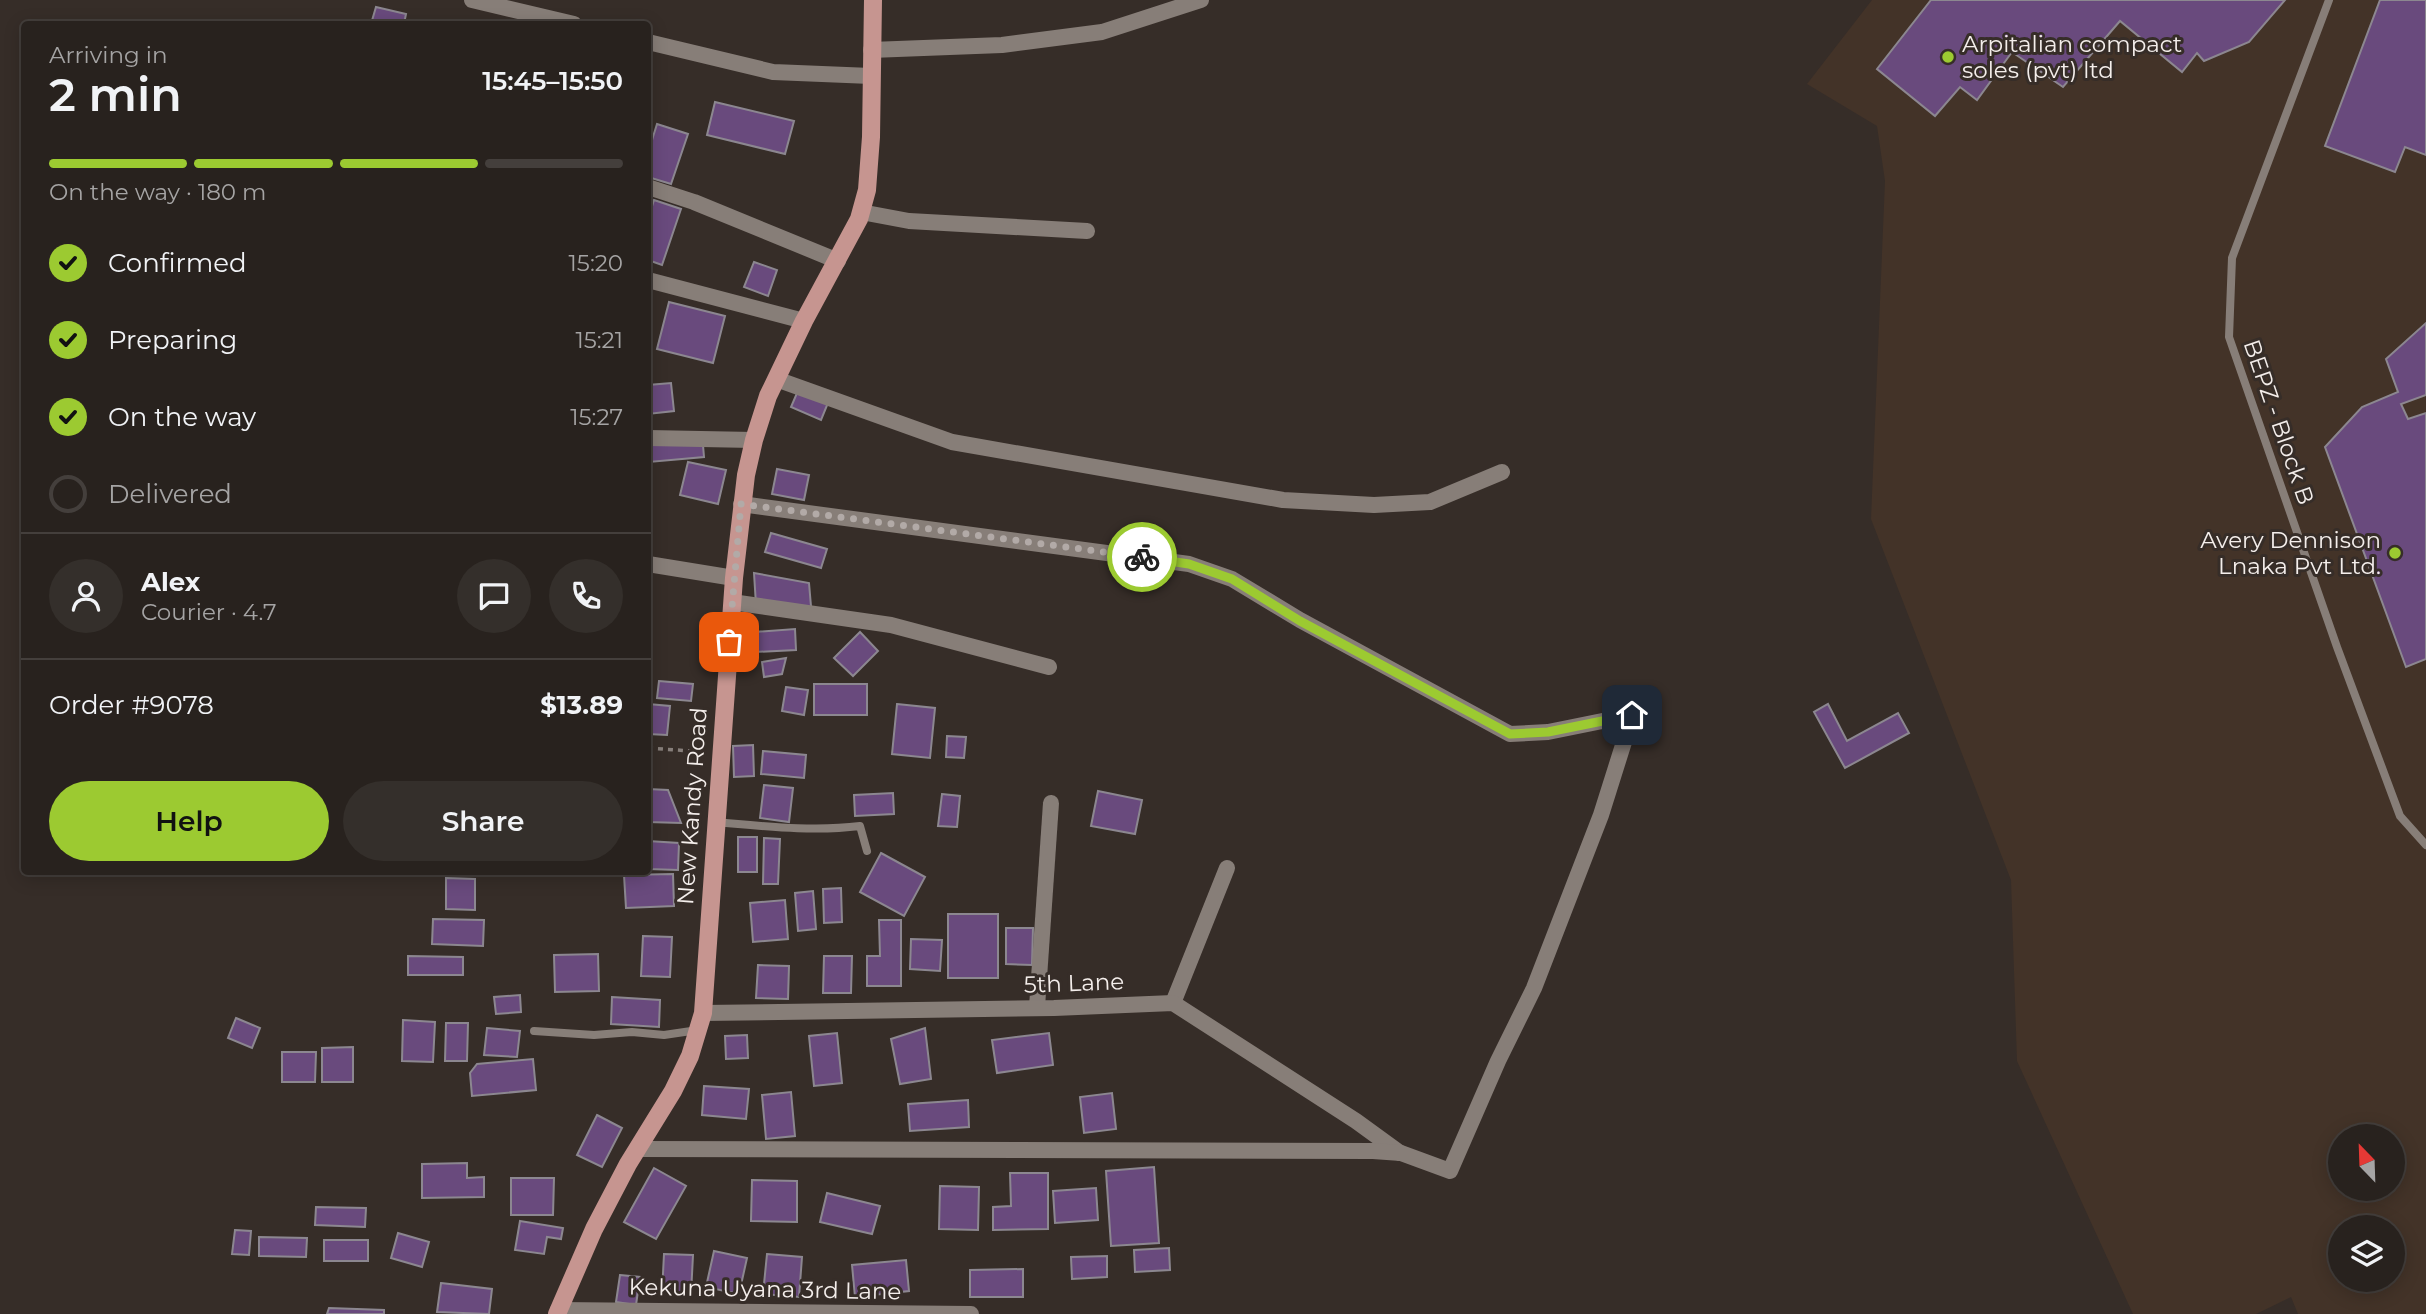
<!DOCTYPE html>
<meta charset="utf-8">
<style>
:root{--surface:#28221e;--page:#342f2b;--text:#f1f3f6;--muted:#a5a4a4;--line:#443f3c;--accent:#9cca31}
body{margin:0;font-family:Montserrat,sans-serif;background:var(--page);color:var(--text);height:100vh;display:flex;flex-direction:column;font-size:26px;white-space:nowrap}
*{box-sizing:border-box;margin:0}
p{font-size:23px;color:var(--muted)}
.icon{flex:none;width:38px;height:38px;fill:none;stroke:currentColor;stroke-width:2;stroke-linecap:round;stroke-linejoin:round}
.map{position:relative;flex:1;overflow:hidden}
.side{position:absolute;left:21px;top:21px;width:630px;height:854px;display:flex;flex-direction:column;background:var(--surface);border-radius:7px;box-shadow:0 4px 18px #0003,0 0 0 2px var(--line)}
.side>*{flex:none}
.needle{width:46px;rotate:337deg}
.tools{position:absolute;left:2328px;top:1124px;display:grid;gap:14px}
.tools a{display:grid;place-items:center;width:77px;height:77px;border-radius:50%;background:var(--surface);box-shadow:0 4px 18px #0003,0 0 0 2px var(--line);font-size:35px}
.pin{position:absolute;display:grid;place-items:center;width:60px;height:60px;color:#fff;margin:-30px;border-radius:14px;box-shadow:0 4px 10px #0006}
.courier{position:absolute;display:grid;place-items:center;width:70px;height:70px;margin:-35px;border:5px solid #9cca31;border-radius:50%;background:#fff;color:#222;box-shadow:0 2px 9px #0007}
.summary em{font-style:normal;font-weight:600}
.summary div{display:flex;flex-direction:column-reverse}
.summary{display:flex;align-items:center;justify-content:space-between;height:119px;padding:0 28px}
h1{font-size:46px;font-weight:600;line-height:52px}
.bar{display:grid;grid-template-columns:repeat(4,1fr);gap:10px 7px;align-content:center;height:84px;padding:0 28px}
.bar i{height:9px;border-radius:5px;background:var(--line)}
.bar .current{background:var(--accent)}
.bar p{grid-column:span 4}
.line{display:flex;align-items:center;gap:18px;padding:0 28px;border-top:2px solid var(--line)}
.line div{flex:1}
.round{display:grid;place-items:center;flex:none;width:74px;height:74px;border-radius:37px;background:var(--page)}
ol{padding:0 28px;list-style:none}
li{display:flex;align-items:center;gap:21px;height:77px}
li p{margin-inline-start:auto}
li .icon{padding:7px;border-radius:50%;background:var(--accent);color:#111;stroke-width:4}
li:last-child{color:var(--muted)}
li i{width:38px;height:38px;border:4px solid var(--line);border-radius:50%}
.button{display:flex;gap:14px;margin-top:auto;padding:14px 28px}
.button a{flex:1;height:80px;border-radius:42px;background:var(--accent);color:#111;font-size:28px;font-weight:600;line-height:80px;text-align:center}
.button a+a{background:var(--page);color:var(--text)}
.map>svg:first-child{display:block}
.industrial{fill:#433328;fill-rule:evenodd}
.building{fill:#694a7d;stroke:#8c8790;stroke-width:2}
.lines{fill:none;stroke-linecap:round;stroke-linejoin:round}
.path{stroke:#877f7b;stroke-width:3.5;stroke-dasharray:5 5;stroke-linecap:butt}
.service{stroke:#877e78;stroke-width:8}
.minor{stroke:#877e78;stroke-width:16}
.primary{stroke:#c69590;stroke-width:18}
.done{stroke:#b2aaa7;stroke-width:7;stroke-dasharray:0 12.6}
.route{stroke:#9cca31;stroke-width:9}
.poi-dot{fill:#9cca31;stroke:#362d28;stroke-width:2.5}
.labels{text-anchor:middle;stroke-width:6;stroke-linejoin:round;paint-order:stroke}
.poi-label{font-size:23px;fill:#f4eeeb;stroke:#362d28;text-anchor:start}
.street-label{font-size:23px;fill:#f4eeeb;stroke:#362d28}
</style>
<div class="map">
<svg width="2426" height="1314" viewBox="0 0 2426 1314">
<rect width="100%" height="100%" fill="#362d28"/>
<path class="industrial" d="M 1872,0 L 2426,0 L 2426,1314 L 2298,1314 L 2291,1297 L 2256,1314 L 2133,1314 L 2017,1061 L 2011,880 L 1871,519 L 1885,181 L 1877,126 L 1807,84 ZM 2340,1136 L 2392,1136 L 2392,1188 L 2340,1188 ZM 2340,1227 L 2392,1227 L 2392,1279 L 2340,1279 Z"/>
<g class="building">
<path d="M 1931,0 L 2285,0 L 2249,42 L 2204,61 L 2197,53 L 2182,72 L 2120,21 L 2063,87 L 2012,52 L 1977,100 L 1960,87 L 1935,116 L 1877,69 Z"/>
<path d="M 2380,0 L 2426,0 L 2426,155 L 2405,147 L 2395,172 L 2325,146 Z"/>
<path d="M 376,7 L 406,14 L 404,24 L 371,24 Z"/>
<path d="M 715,102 L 794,121 L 785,154 L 707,135 Z"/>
<path d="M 657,124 L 688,134 L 671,184 L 648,177 L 648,153 Z"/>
<path d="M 654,200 L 681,209 L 662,265 L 648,260 L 648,219 Z"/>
<path d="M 754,262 L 777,270 L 768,296 L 744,287 Z"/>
<path d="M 669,302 L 725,316 L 713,363 L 657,349 Z"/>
<path d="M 2426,323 L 2426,395 L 2401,404 L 2408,419 L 2426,413 L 2426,659 L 2406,667 L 2325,447 L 2362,407 L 2398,392 L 2386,359 Z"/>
<path d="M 671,383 L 674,411 L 648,414 L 648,385 Z"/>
<path d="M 800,386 L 830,398 L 821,420 L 791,407 Z"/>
<path d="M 702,433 L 704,457 L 649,462 L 648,437 Z"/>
<path d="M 688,462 L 726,470 L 718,504 L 680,495 Z"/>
<path d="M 777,469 L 809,475 L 804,500 L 772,494 Z"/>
<path d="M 771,533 L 827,549 L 821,568 L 765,552 Z"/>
<path d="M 754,573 L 809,583 L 812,618 L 756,605 Z"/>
<path d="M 795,629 L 796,650 L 755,652 L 754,632 Z"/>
<path d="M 860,632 L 878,651 L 853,676 L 834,658 Z"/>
<path d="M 786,658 L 782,674 L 764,677 L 762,662 Z"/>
<path d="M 659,681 L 693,684 L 691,701 L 657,698 Z"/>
<rect x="814" y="684" width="53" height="31"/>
<path d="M 786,687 L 808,690 L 804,715 L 782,711 Z"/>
<path d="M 648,704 L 670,706 L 667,735 L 648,734 Z"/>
<path d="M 897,704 L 935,708 L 930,758 L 892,754 Z"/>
<path d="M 1828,704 L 1847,741 L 1898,713 L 1909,733 L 1845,768 L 1814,712 Z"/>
<path d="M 947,736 L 966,737 L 964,758 L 946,757 Z"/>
<path d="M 753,745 L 754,776 L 734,777 L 733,746 Z"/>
<path d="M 763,751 L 806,755 L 804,778 L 761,774 Z"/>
<path d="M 764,785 L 793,788 L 789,822 L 760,818 Z"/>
<path d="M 648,789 L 668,790 L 681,823 L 648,822 Z"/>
<path d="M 1098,791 L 1142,800 L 1135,834 L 1091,826 Z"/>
<path d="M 893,793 L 894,814 L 855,816 L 854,795 Z"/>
<path d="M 942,794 L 960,796 L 957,827 L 938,826 Z"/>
<rect x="738" y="837" width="19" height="35"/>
<path d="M 764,838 L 780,839 L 778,884 L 763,884 Z"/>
<path d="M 648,841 L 679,843 L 678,870 L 648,869 Z"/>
<path d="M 881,853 L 925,877 L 904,916 L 860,892 Z"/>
<path d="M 673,874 L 674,906 L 626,908 L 624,875 Z"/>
<path d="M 446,878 L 475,879 L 475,910 L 446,909 Z"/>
<path d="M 841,888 L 842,922 L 824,923 L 823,889 Z"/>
<path d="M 813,891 L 816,929 L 798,931 L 795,893 Z"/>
<path d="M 785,900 L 788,939 L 753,942 L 750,903 Z"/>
<rect x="948" y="914" width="50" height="64"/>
<path d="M 433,919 L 484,920 L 483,946 L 432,944 Z"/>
<path d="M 879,920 L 901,920 L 901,986 L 867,986 L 867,956 L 880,956 Z"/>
<path d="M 1006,928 L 1033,928 L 1032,965 L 1006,964 Z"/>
<path d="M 643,936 L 672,937 L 670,977 L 641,976 Z"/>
<path d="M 911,939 L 942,940 L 940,971 L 910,969 Z"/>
<path d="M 598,954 L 599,991 L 555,992 L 554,955 Z"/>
<path d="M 408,956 L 463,957 L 463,975 L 408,975 Z"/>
<path d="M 824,956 L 852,956 L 851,993 L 823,993 Z"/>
<path d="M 758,965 L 789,966 L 788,999 L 756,998 Z"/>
<path d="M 520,995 L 521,1012 L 496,1014 L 494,997 Z"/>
<path d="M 612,997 L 660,1000 L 659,1027 L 611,1024 Z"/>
<path d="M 236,1018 L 260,1028 L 252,1048 L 228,1038 Z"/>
<path d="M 403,1020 L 435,1022 L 433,1062 L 402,1061 Z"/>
<path d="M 446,1023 L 468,1023 L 467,1061 L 445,1061 Z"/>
<path d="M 487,1028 L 520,1031 L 517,1057 L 484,1055 Z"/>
<path d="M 925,1028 L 931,1079 L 900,1084 L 891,1039 Z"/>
<path d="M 837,1033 L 842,1083 L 814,1086 L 809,1036 Z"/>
<path d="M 1049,1033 L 1053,1065 L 997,1073 L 992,1040 Z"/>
<path d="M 747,1035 L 748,1058 L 726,1059 L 725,1036 Z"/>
<path d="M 353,1047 L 353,1082 L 322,1082 L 322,1048 Z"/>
<path d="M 282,1052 L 316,1052 L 315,1082 L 282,1082 Z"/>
<path d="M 533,1059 L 536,1090 L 472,1096 L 470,1073 L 477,1064 Z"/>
<path d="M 704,1086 L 749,1089 L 746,1119 L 702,1115 Z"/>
<path d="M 791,1092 L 795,1136 L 766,1139 L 762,1095 Z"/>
<path d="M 1112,1093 L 1116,1129 L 1084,1133 L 1080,1097 Z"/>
<path d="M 968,1100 L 969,1127 L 910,1131 L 908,1104 Z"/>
<path d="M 597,1115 L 622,1128 L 602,1167 L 577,1155 Z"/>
<path d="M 467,1163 L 467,1178 L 484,1177 L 484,1197 L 422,1198 L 422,1164 Z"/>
<path d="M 1154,1167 L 1159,1243 L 1111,1246 L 1106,1171 Z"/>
<path d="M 654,1168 L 686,1186 L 656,1239 L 624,1222 Z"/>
<path d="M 1010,1173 L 1048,1173 L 1048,1229 L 993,1230 L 993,1207 L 1011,1206 Z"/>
<path d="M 511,1178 L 554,1178 L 553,1215 L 511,1215 Z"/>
<path d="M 752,1180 L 797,1181 L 797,1222 L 751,1221 Z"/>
<path d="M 940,1186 L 979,1187 L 978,1230 L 939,1229 Z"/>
<path d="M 1096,1188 L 1098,1220 L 1055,1223 L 1053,1191 Z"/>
<path d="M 827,1193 L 880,1206 L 872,1234 L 820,1222 Z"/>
<path d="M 316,1207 L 366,1208 L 365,1227 L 315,1225 Z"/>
<path d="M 520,1221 L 563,1228 L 561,1239 L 547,1237 L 544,1254 L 515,1250 Z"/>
<path d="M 235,1230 L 251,1231 L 249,1255 L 232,1254 Z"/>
<path d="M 398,1233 L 429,1242 L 422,1267 L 391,1258 Z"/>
<path d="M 259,1237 L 307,1238 L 306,1257 L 259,1256 Z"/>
<rect x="324" y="1240" width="44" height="21"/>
<path d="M 1169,1248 L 1170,1270 L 1135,1272 L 1134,1250 Z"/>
<path d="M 714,1251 L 747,1258 L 739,1294 L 706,1287 Z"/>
<path d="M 664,1254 L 693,1255 L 691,1294 L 662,1293 Z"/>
<path d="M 767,1254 L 802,1257 L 799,1297 L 763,1294 Z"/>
<path d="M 1107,1256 L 1107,1277 L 1072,1279 L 1071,1257 Z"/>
<path d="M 906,1260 L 909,1291 L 855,1297 L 852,1265 Z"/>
<path d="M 1023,1269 L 1023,1297 L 970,1297 L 970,1270 Z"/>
<path d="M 620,1275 L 640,1277 L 636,1305 L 616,1302 Z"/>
<path d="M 441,1283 L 492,1289 L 489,1314 L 437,1312 Z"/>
<path d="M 329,1308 L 384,1310 L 384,1314 L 327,1314 Z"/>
</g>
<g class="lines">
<path class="path" d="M 648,748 L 705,752"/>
<g class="service">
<path d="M 2329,0 L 2232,258 L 2229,337 L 2337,647 L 2400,816 L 2426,845"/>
<path d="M 715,822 C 763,826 812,832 860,826 L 867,851"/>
<path d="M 534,1031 L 594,1035 L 632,1032 L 664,1035 L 698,1030"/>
</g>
<g class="minor">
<path d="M 472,0 L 574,24"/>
<path d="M 648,42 L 773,72 L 871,76"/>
<path d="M 871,50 L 1002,45 L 1102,32 L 1201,0"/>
<path d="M 648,187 L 694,202 L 838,261"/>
<path d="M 861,212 L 909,221 L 1087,231"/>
<path d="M 648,280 L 804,321"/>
<path d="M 776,379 L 952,442 L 1283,500 L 1374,505 L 1430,502 L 1502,472"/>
<path d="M 648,438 L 754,440"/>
<path d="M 741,504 L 1189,564 L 1232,579 L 1300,620 L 1510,734 L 1548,732 L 1632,715"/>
<path d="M 648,564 L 734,578"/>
<path d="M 732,602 L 891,625 L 1049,667"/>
<path d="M 1173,1003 L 1227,868"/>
<path d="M 1037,1007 L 1051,803"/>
<path d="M 703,1013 L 1054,1008 L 1173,1003 L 1356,1121 L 1400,1153"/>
<path d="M 637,1149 L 1373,1151 L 1401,1153 L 1450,1171 L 1498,1061 L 1534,988 L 1601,815 L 1624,742"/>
<path d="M 558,1310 L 971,1314"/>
</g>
<path class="primary" d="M 557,1314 L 594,1229 L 628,1164 L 673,1091 L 690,1056 L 703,1013 L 734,578 L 746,475 L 754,440 L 768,396 L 804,321 L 859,219 L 867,190 L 871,137 L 873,0"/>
</g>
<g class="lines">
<path class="done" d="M 729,642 L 741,504 L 1142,557"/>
<path class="route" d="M 1142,557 L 1189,564 L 1232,579 L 1300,621 L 1510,734 L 1548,732 L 1632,715"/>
</g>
<g class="poi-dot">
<circle cx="1948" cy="57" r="7"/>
<circle cx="2395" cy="553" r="7"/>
</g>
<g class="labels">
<g class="poi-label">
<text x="1962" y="52">Arpitalian compact<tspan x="1962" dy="26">soles (pvt) ltd</tspan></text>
<text x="2381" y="548" text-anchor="end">Avery Dennison<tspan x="2381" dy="26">Lnaka Pvt Ltd.</tspan></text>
</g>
<g class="street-label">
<text transform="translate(2279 422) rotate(71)" y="8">BEPZ - Block B</text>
<text transform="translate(692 806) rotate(-86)" y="8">New Kandy Road</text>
<text transform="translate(1074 983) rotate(-2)" y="8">5th Lane</text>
<text transform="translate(765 1289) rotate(1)" y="8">Kekuna Uyana 3rd Lane</text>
</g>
</g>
</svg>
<div class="tools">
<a><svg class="needle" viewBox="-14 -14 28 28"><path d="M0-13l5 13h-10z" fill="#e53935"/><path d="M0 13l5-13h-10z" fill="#a5a4a4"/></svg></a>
<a><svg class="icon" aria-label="layers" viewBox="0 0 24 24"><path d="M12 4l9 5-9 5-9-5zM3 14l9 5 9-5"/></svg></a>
</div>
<div class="pin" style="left:729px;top:642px;background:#ea580c"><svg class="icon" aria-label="bag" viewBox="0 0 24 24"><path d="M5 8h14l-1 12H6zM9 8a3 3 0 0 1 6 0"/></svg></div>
<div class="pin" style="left:1632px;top:715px;background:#1f2937"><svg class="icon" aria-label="home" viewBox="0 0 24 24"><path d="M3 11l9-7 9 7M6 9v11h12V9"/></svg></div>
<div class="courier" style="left:1142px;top:557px"><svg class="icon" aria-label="bike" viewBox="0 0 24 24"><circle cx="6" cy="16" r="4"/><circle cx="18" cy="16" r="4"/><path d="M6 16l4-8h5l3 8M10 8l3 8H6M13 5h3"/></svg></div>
<section class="side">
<div class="summary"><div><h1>2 min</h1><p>Arriving in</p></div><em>15:45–15:50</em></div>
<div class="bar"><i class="current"></i><i class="current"></i><i class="current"></i><i></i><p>On the way · 180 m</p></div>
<ol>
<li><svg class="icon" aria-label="check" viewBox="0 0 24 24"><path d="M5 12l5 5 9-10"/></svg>Confirmed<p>15:20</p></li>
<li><svg class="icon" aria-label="check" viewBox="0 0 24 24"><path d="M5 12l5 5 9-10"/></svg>Preparing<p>15:21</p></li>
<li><svg class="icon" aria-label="check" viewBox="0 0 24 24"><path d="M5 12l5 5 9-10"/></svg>On the way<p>15:27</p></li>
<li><i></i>Delivered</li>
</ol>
<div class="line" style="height:126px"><a class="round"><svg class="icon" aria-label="person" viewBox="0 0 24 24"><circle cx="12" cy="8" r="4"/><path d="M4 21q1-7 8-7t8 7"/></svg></a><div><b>Alex</b><p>Courier · 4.7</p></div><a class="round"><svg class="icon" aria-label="chat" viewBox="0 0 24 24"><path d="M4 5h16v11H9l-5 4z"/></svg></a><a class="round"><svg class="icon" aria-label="phone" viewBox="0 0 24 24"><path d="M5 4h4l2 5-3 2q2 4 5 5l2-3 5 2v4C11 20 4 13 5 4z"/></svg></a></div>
<div class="line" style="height:91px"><div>Order #9078</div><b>$13.89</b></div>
<div class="button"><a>Help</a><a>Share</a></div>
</section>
</div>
